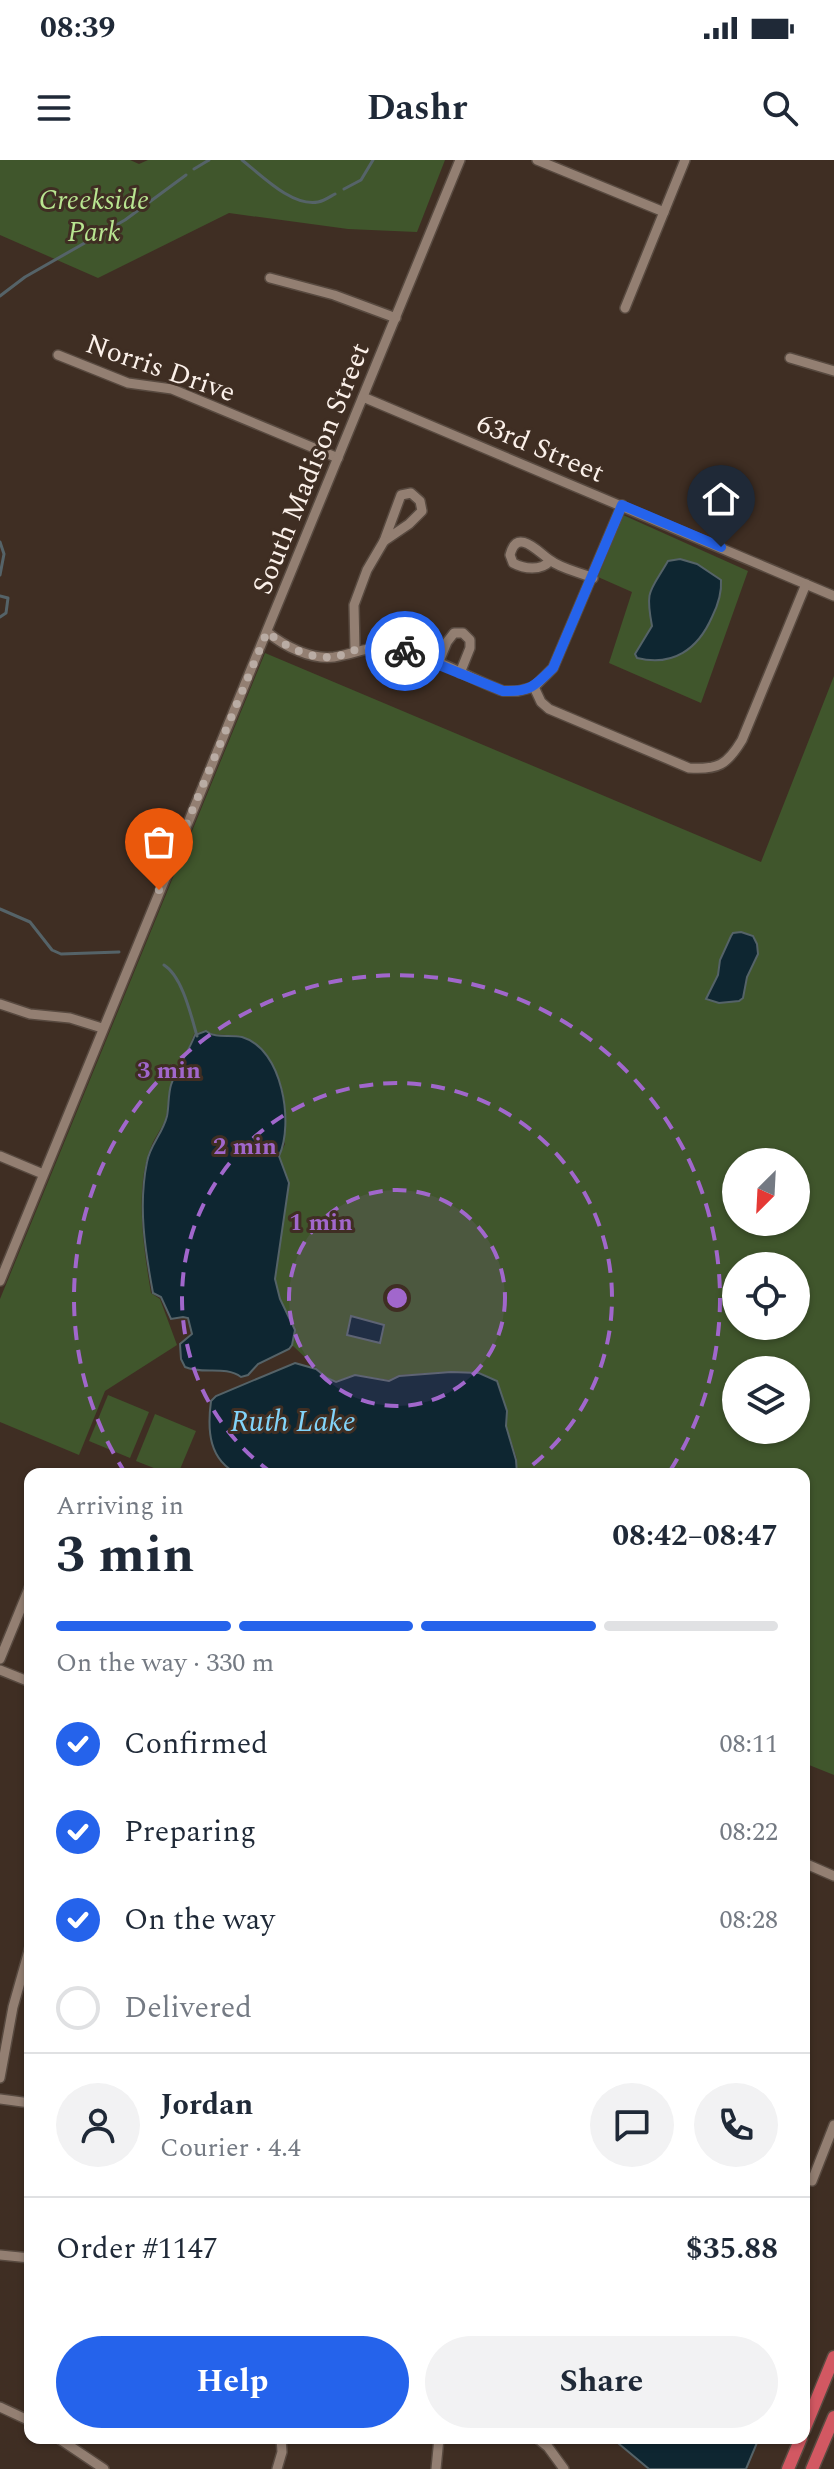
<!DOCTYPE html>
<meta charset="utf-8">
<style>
:root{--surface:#fff;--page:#f2f2f3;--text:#1f2937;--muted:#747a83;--line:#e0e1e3;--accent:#2563eb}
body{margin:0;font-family:Spectral,serif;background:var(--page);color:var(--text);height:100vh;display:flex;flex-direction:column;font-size:30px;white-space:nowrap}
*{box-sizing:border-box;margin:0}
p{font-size:26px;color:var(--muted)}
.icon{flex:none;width:44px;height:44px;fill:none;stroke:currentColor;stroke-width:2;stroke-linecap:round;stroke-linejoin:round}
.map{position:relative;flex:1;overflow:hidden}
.side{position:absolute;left:24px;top:1308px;width:786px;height:976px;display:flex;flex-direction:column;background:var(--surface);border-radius:16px;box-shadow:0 2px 6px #0004}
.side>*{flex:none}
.needle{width:52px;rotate:204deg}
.fabs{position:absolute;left:722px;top:988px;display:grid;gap:16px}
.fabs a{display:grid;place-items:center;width:88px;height:88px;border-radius:50%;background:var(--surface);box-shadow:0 2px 6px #0004;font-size:40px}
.pin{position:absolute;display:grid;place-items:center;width:68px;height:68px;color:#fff;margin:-82px -34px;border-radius:50% 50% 50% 0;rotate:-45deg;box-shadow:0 0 8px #0007}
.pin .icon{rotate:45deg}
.courier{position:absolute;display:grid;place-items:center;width:80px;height:80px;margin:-40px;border:6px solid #2563eb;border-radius:50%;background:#fff;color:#222;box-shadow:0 2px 10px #0007}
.overview em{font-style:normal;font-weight:700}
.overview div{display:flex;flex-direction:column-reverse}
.overview{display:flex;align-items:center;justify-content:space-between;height:136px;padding:0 32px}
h1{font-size:52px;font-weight:700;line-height:60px}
.bar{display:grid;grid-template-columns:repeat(4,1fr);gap:12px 8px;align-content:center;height:96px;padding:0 32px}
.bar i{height:10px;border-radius:6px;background:var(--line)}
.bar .on{background:var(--accent)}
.bar p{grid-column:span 4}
.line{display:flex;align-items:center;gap:20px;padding:0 32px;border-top:2px solid var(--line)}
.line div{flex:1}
.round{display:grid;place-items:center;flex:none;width:84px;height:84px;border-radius:42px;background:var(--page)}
ol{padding:0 32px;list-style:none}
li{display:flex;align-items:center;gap:24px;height:88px}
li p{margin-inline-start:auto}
li .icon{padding:8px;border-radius:50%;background:var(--accent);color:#fff;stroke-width:4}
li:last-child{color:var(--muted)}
li i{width:44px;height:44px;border:4px solid var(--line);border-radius:50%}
.primary-button{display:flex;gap:16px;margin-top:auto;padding:16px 32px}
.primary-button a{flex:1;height:92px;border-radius:48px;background:var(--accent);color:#fff;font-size:32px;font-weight:700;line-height:92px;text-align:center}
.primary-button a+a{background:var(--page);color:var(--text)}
.status{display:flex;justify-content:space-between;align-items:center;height:56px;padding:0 40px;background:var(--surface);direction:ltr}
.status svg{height:22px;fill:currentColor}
header{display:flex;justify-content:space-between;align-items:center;height:104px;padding:0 32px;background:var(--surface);font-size:36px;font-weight:700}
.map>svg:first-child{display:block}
.green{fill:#40562c;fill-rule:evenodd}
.water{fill:#0e2631;stroke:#556368;stroke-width:2}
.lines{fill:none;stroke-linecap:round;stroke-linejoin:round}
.stream{stroke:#556368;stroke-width:3}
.minor-casing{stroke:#584a40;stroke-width:12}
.highway-casing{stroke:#584a40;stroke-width:15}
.minor{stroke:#937f72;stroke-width:9}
.highway{stroke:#d25862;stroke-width:12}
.done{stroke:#b9aca4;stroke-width:8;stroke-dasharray:0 14.4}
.route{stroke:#2563eb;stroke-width:10}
.ring{fill:none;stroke:#a167cc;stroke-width:4;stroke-dasharray:14 10}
.labels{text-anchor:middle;stroke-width:6;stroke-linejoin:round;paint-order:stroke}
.park-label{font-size:28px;font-style:italic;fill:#b8e590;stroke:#3f2e23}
.street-label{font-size:28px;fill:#fbf0e9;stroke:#3f2e23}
.water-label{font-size:30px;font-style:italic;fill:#82d4fa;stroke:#3f2e23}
.centre{fill:#a167cc;stroke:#3f2e23;stroke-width:4}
.ring-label{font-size:24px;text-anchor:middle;font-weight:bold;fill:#a167cc;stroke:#3f2e23;stroke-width:6;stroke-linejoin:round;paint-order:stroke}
</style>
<div class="status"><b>08:39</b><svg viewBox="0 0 49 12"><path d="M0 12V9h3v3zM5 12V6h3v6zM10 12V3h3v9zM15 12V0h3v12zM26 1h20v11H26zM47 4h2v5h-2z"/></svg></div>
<header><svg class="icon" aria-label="menu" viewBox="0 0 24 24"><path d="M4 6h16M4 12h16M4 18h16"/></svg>Dashr<svg class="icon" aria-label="search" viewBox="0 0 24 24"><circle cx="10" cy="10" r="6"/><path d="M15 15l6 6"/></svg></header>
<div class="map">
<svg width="834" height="2309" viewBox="0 0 834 2309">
<rect width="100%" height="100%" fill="#3f2e23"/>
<g class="green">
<path d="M 0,0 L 130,0 L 139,4 L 148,0 L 445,0 L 417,72 L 348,69 L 229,53 L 98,118 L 0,75 Z"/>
<path d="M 623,355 L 748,411 L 701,543 L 609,503 L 632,432 L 598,417 Z"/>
<path d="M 265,493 L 761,702 L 834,516 L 834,1615 L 804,1603 L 804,1314 L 517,1314 L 517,1299 L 506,1265 L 507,1250 L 497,1221 L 479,1212 L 451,1212 L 399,1215 L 389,1220 L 355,1215 L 336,1221 L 327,1218 L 292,1185 L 295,1170 L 280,1139 L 275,1119 L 289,1023 L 279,996 L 285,984 L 283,978 C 284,967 286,956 285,945 C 283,920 268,886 243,877 C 231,873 216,878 206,870 L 194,874 C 188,892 178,906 171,924 C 167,936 169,949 165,960 C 161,970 154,978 151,987 C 134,1028 144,1091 151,1133 L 160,1139 L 177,1185 L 105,1231 L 79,1295 L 0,1262 L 0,1139 ZM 736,1002 L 796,1002 L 796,1062 L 736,1062 ZM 736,1106 L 796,1106 L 796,1166 L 736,1166 ZM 736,1210 L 796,1210 L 796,1270 L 736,1270 Z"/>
<path d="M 108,1235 L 149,1252 L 130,1298 L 89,1281 Z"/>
<path d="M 155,1254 L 196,1271 L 178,1314 L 169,1314 L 136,1301 Z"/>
</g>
<g class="water">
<path d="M 680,399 L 697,404 L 721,420 C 722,434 718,445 712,457 C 698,489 673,507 637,498 L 635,494 L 652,466 C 645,429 650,432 668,401 Z"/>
<path d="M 741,772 L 753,776 L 757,784 L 758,794 L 747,817 L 743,838 L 739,841 L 719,843 L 706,839 L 718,815 L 720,800 L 731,776 L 733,773 Z"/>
<path d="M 206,871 C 215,879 230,874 242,877 C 283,889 294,964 279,996 L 289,1023 L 275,1119 L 280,1139 L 295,1170 L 292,1185 L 289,1189 L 258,1204 L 248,1215 L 241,1217 C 225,1205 203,1215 185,1207 L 181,1199 L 180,1184 L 192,1174 L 188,1158 L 183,1157 L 171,1159 L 161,1137 L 153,1133 C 145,1090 138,1046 147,1002 C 150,985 163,973 167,956 C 169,946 168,935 171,925 C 177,907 188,893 195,875 Z"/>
<path d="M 351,1156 L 384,1165 L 380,1183 L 347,1175 Z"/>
<path d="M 295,1203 L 316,1209 L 327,1218 L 336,1222 L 355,1215 L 389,1221 L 399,1216 L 451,1212 L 479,1213 L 497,1221 L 507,1251 L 506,1266 L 516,1300 L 517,1314 L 238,1314 C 209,1300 207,1271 211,1241 L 216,1236 Z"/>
<path d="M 612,2278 L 759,2278 L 746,2309 L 649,2309 Z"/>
</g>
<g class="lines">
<g class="stream">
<path d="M 242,0 C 261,15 292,47 318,42 C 324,41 331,36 335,34"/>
<path d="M 194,9 L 209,0"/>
<path d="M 344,29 L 361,20 L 373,0"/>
<path d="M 0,136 L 25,117 L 125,60 L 186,15"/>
<path d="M 0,382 L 4,394 L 0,415"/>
<path d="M 0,436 L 8,438 L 6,453 L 0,457"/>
<path d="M 0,749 L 30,762 L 52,790 L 61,794 L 119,792"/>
<path d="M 164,805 C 182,816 191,855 197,876"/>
</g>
<g class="minor-casing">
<g id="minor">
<path d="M 537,0 L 664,52"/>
<path d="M 270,118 L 334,135 L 396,158"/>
<path d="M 625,148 L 685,0"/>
<path d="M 58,195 L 128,223 L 172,229 L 338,298"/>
<path d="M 790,198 L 834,211"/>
<path d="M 363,237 L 834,436"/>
<path d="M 411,333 L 420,341 L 422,351 L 409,364 L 384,381 L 401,335 Z"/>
<path d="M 550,401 C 541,411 524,409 513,403 L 510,395 C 517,367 538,392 550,400 C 561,409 580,412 593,418"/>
<path d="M 267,472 C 284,486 311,500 334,497 C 359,493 374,483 401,489 C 434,497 471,519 503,531 L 518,531 L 534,527"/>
<path d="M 355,490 L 354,445 L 367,410 L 384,381"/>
<path d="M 438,504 L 447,482 L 454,473 L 463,473 L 470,480 L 470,488 L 460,513"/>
<path d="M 534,527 L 541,542 L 549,549 L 689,608 C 718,610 727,605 742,580 L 806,424"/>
<path d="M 534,527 L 553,508 L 622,345"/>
<path d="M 0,844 L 30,854 L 70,858 L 102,868"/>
<path d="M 0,996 L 43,1014"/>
<path d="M 0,1121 L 460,0"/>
<path d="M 0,1499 L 30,1426"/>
<path d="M 0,1510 L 30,1522"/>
<path d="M 804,1703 L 834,1716"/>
<path d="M 0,1918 L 13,1847 L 30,1787"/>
<path d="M 0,1939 L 30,1943"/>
<path d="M 812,2021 L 834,1965"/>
<path d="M 0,2095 L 30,2098"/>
<path d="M 0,2247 L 30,2261"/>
<path d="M 58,2278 L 104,2309"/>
<path d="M 537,2278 L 548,2287 L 564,2309"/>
<path d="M 277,2309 L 282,2292 L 281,2278"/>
<path d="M 436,2309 L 439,2278"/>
</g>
</g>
<g class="highway-casing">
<g id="highway">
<path d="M 804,2270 L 834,2197"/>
<path d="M 788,2309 L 801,2278"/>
<path d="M 812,2309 L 834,2257"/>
</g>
</g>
<use href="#minor" class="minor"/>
<use href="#highway" class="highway"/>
</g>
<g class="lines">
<path class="done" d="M 159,730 L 267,472 C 283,485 309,499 331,497 C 339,497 347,493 355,490 C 371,486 390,486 405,491"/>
<path class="route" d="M 405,491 L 503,531 C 530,532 535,526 553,508 L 622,345 L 721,387"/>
</g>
<circle cx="397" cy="1138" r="108" fill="#a167cc" fill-opacity=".12"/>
<g class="ring">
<circle cx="397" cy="1138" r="108"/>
<path d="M272 1313A215 215 0 1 1 522 1313"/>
<path d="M126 1314A323 323 0 1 1 668 1314"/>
</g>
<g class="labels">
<g class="park-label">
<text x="94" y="49">Creekside<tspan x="94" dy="32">Park</tspan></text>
</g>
<g class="street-label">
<text transform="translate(161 207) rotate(19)" y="10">Norris Drive</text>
<text transform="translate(541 287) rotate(23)" y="10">63rd Street</text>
<text transform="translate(310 308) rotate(-68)" y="10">South Madison Street</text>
</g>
<g class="water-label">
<text x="293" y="1271">Ruth Lake</text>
</g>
</g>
<circle cx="397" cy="1138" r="12" class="centre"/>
<g class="ring-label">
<text x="169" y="918">3 min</text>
<text x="245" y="994">2 min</text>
<text x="321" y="1070">1 min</text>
</g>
</svg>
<div class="fabs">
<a><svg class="needle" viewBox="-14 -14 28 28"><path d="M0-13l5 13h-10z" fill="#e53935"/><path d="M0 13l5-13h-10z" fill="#747a83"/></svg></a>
<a><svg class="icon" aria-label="locate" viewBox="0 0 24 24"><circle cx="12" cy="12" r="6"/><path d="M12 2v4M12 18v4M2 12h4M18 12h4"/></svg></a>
<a><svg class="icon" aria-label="layers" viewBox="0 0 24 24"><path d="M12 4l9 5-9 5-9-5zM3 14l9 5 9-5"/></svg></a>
</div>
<div class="pin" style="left:159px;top:730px;background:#ea580c"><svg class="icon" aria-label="bag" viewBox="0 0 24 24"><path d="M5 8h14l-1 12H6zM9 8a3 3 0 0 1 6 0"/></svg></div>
<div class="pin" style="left:721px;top:387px;background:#1f2937"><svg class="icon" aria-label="home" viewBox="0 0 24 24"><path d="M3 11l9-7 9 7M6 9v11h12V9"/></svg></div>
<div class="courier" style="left:405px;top:491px"><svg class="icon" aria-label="bike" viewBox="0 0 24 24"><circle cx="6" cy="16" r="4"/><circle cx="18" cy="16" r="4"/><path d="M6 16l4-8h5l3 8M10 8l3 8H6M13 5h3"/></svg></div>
<section class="side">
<div class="overview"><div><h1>3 min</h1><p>Arriving in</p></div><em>08:42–08:47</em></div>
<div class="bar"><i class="on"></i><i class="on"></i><i class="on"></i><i></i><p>On the way · 330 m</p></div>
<ol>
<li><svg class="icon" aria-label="check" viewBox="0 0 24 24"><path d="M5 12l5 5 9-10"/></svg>Confirmed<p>08:11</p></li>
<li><svg class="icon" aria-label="check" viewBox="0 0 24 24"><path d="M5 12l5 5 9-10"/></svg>Preparing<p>08:22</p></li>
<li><svg class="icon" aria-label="check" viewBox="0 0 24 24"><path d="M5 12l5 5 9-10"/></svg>On the way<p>08:28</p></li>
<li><i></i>Delivered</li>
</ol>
<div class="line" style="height:144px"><a class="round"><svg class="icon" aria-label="person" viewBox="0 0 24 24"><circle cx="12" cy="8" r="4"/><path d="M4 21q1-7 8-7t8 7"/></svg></a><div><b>Jordan</b><p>Courier · 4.4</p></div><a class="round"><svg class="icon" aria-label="chat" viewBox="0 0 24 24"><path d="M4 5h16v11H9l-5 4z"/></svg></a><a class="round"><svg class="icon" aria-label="phone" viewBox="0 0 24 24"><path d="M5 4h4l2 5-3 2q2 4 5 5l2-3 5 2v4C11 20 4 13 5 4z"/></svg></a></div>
<div class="line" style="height:104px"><div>Order #1147</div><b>$35.88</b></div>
<div class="primary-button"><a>Help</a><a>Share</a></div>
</section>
</div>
